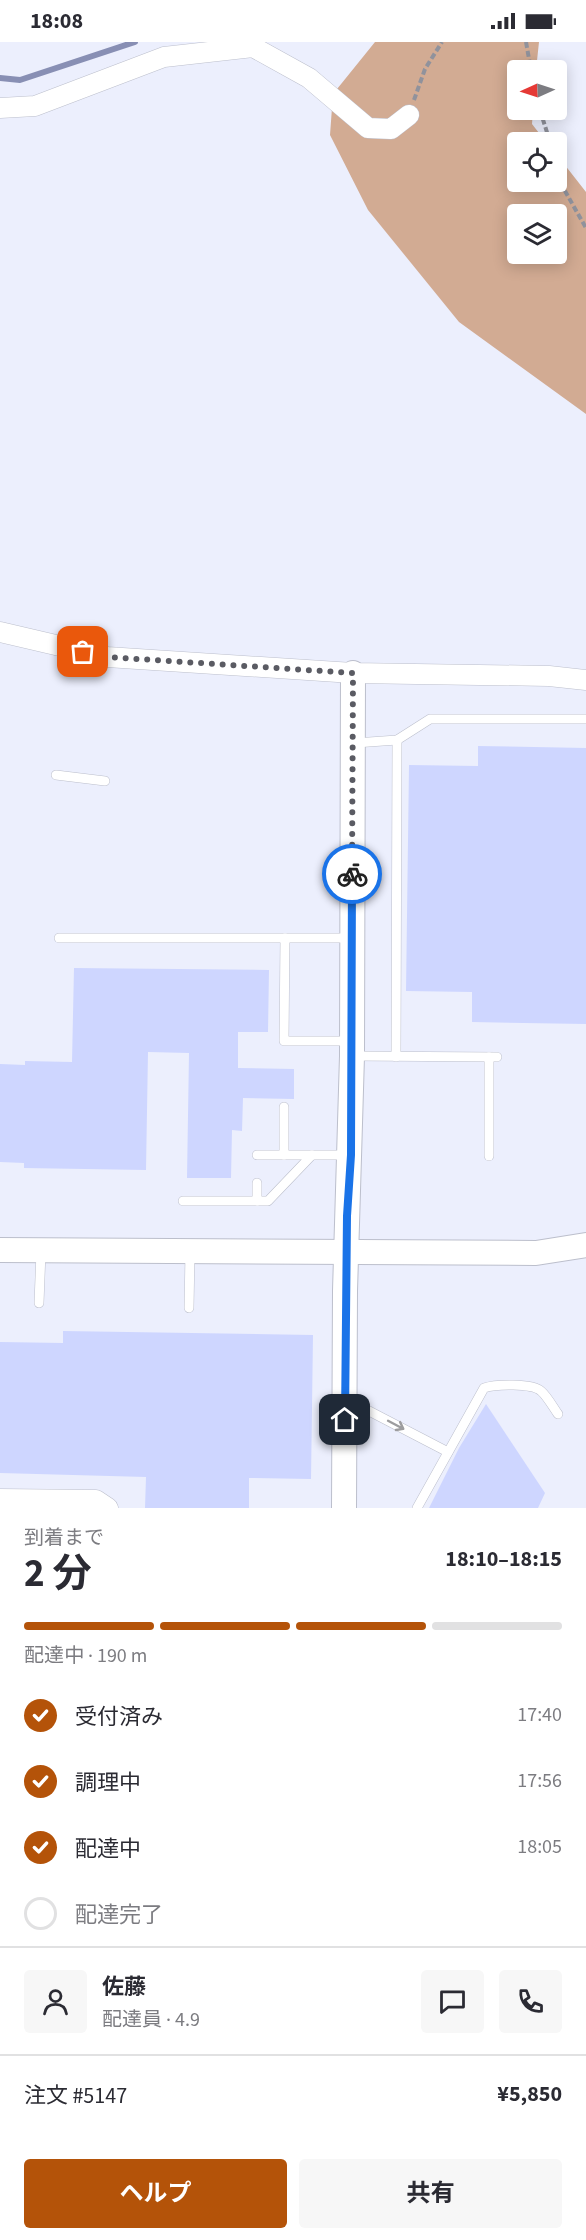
<!DOCTYPE html>
<html lang="ja">
<meta charset="utf-8">
<style>
:root{--surface:#fff;--page:#f7f7f7;--text:#2b2b33;--muted:#7c7c81;--line:#e1e1e2;--accent:#b45309}
body{margin:0;font-family:"Source Sans 3","Noto Sans JP",sans-serif;background:var(--page);color:var(--text);height:100vh;display:flex;flex-direction:column;font-size:22px;white-space:nowrap}
*{box-sizing:border-box;margin:0}
p{font-size:20px;color:var(--muted)}
.icon{flex:none;width:33px;height:33px;fill:none;stroke:currentColor;stroke-width:2;stroke-linecap:round;stroke-linejoin:round}
.map{position:relative;height:1466px;overflow:hidden}
.panel{display:flex;flex-direction:column;background:var(--surface);flex:1}
.panel>*{flex:none}
.needle{width:39px;rotate:267deg}
.fabs{position:absolute;left:507px;top:18px;display:grid;gap:12px}
.fabs a{display:grid;place-items:center;width:60px;height:60px;border-radius:6px;background:var(--surface);box-shadow:0 3px 15px #0003;font-size:30px}
.pin{position:absolute;display:grid;place-items:center;width:51px;height:51px;color:#fff;margin:-26px;border-radius:12px;box-shadow:0 3px 9px #0006}
.courier{position:absolute;display:grid;place-items:center;width:60px;height:60px;margin:-30px;border:4px solid #1a73e8;border-radius:50%;background:#fff;color:#222;box-shadow:0 2px 8px #0007}
.headline em{font-style:normal;font-weight:700}
.headline div{display:flex;flex-direction:column-reverse}
.headline{display:flex;align-items:center;justify-content:space-between;height:102px;padding:0 24px}
h1{font-size:39px;font-weight:700;line-height:45px}
.bar{display:grid;grid-template-columns:repeat(4,1fr);gap:9px 6px;align-content:center;height:72px;padding:0 24px}
.bar i{height:8px;border-radius:4px;background:var(--line)}
.bar .active{background:var(--accent)}
.bar p{grid-column:span 4}
.line{display:flex;align-items:center;gap:15px;padding:0 24px;border-top:2px solid var(--line)}
.line div{flex:1}
.round{display:grid;place-items:center;flex:none;width:63px;height:63px;border-radius:6px;background:var(--page)}
ol{padding:0 24px;list-style:none}
li{display:flex;align-items:center;gap:18px;height:66px}
li p{margin-inline-start:auto}
li .icon{padding:6px;border-radius:50%;background:var(--accent);color:#fff;stroke-width:4}
li:last-child{color:var(--muted)}
li i{width:33px;height:33px;border:3px solid var(--line);border-radius:50%}
.button{display:flex;gap:12px;margin-top:auto;padding:12px 24px}
.button a{flex:1;height:69px;border-radius:6px;background:var(--accent);color:#fff;font-size:24px;font-weight:700;line-height:69px;text-align:center}
.button a+a{background:var(--page);color:var(--text)}
.status{display:flex;justify-content:space-between;align-items:center;height:42px;padding:0 30px;background:var(--surface);direction:ltr}
.status svg{height:16px;fill:currentColor}
.map>svg:first-child{display:block}
.forest{fill:#d2ab93;fill-rule:evenodd}
.lines{fill:none;stroke-linecap:round;stroke-linejoin:round}
.stream{stroke:#888fb4;stroke-width:6}
.building{fill:#ced6ff}
.service-casing{stroke:#bcbfcc;stroke-width:10}
.minor-casing{stroke:#bcbfcc;stroke-width:21}
.tertiary-casing{stroke:#bcbfcc;stroke-width:26}
.path{stroke:#90929c;stroke-width:4;stroke-dasharray:6 3;stroke-linecap:butt}
.service{stroke:#fff;stroke-width:9}
.minor{stroke:#fff;stroke-width:20}
.tertiary{stroke:#fff;stroke-width:24}
.oneway{stroke:#9d9d9f}
.done{stroke:#5a5b63;stroke-width:6;stroke-dasharray:0 10.8}
.route{stroke:#1a73e8;stroke-width:8}
</style>
<div class="status"><b>18:08</b><svg viewBox="0 0 49 12"><path d="M0 12V9h3v3zM5 12V6h3v6zM10 12V3h3v9zM15 12V0h3v12zM26 1h20v11H26zM47 4h2v5h-2z"/></svg></div>
<div class="map">
<svg width="586" height="1466" viewBox="0 0 586 1466">
<rect width="100%" height="100%" fill="#eceffd"/>
<path class="forest" d="M 375,0 L 539,0 L 536,28 L 518,28 L 518,68 L 533,68 L 532,82 L 546,100 L 518,100 L 518,140 L 556,140 L 557,113 L 586,150 L 586,372 L 459,280 L 368,168 L 330,93 L 333,52 ZM 518,172 L 556,172 L 556,212 L 518,212 Z"/>
<g class="lines">
<path class="stream" d="M 0,36 L 20,38 L 135,0"/>
</g>
<g class="building">
<path d="M 478,704 L 586,706 L 586,982 L 472,980 L 472,950 L 406,949 L 409,723 L 478,724 Z"/>
<path d="M 74,926 L 269,928 L 268,990 L 238,990 L 238,1026 L 294,1027 L 294,1057 L 243,1056 L 242,1089 L 232,1088 L 231,1136 L 187,1136 L 189,1011 L 148,1010 L 146,1128 L 24,1126 L 24,1121 L 0,1120 L 0,1022 L 25,1023 L 25,1019 L 72,1020 Z"/>
<path d="M 63,1289 L 313,1293 L 311,1437 L 249,1436 L 249,1466 L 145,1466 L 146,1435 L 0,1431 L 0,1300 L 63,1301 Z"/>
<path d="M 486,1362 L 545,1451 L 538,1466 L 429,1466 L 459,1406 Z"/>
</g>
<g class="lines">
<g class="service-casing">
<g id="service">
<path d="M 355,701 L 397,698 L 430,677 L 586,677"/>
<path d="M 56,733 L 105,739"/>
<path d="M 59,896 L 350,896"/>
<path d="M 285,896 L 284,999 L 351,999"/>
<path d="M 354,1014 L 497,1015"/>
<path d="M 396,1015 L 397,698"/>
<path d="M 257,1113 L 348,1113"/>
<path d="M 284,1113 L 284,1065"/>
<path d="M 489,1114 L 489,1015"/>
<path d="M 183,1159 L 268,1159 L 312,1113"/>
<path d="M 257,1159 L 257,1141"/>
<path d="M 39,1261 L 41,1210"/>
<path d="M 189,1266 L 190,1211"/>
<path d="M 346,1357 L 448,1410"/>
<path d="M 417,1466 L 484,1346 C 495,1342 532,1341 541,1349 C 547,1354 553,1365 558,1372"/>
</g>
</g>
<g class="minor-casing">
<g id="minor">
<path d="M 0,66 L 35,64 L 164,15 L 253,5 L 309,36 L 368,86 L 391,87 L 409,73"/>
<path d="M 0,590 L 107,615 L 353,631 L 549,634 L 586,638"/>
<path d="M 0,1457 L 96,1458 L 108,1466"/>
</g>
</g>
<g class="tertiary-casing">
<g id="tertiary">
<path d="M 0,1208 L 536,1211 L 586,1203"/>
<path d="M 344,1466 L 345,1249 L 352,1014 L 353,631"/>
</g>
</g>
<g class="path">
<path d="M 526,0 L 531,28"/>
<path d="M 414,58 L 425,27 L 442,0"/>
<path d="M 540,68 L 550,100"/>
<path d="M 556,123 L 565,149 L 586,186"/>
</g>
<use href="#service" class="service"/>
<use href="#minor" class="minor"/>
<use href="#tertiary" class="tertiary"/>
</g>
<defs><path id="oneway-shaft" d="M-6 0H5M1.5-3L5.5 0L1.5 3" fill="none" stroke-width="1.6" stroke-linecap="round" stroke-linejoin="round" transform="scale(1.5)"/></defs>
<use class="oneway" href="#oneway-shaft" transform="translate(396 1383) rotate(28)"/>
<g class="lines">
<path class="done" d="M 83,610 L 107,615 L 353,631 L 352,832"/>
<path class="route" d="M 345,1378 L 347,1174 L 351,1113 L 352,832"/>
</g>
</svg>
<div class="fabs">
<a><svg class="needle" viewBox="-14 -14 28 28"><path d="M0-13l5 13h-10z" fill="#e53935"/><path d="M0 13l5-13h-10z" fill="#7c7c81"/></svg></a>
<a><svg class="icon" aria-label="locate" viewBox="0 0 24 24"><circle cx="12" cy="12" r="6"/><path d="M12 2v4M12 18v4M2 12h4M18 12h4"/></svg></a>
<a><svg class="icon" aria-label="layers" viewBox="0 0 24 24"><path d="M12 4l9 5-9 5-9-5zM3 14l9 5 9-5"/></svg></a>
</div>
<div class="pin" style="left:83px;top:610px;background:#ea580c"><svg class="icon" aria-label="bag" viewBox="0 0 24 24"><path d="M5 8h14l-1 12H6zM9 8a3 3 0 0 1 6 0"/></svg></div>
<div class="pin" style="left:345px;top:1378px;background:#1f2937"><svg class="icon" aria-label="home" viewBox="0 0 24 24"><path d="M3 11l9-7 9 7M6 9v11h12V9"/></svg></div>
<div class="courier" style="left:352px;top:832px"><svg class="icon" aria-label="bike" viewBox="0 0 24 24"><circle cx="6" cy="16" r="4"/><circle cx="18" cy="16" r="4"/><path d="M6 16l4-8h5l3 8M10 8l3 8H6M13 5h3"/></svg></div>
</div>
<section class="panel">
<div class="headline"><div><h1>2 分</h1><p>到着まで</p></div><em>18:10–18:15</em></div>
<div class="bar"><i class="active"></i><i class="active"></i><i class="active"></i><i></i><p>配達中 · 190 m</p></div>
<ol>
<li><svg class="icon" aria-label="check" viewBox="0 0 24 24"><path d="M5 12l5 5 9-10"/></svg>受付済み<p>17:40</p></li>
<li><svg class="icon" aria-label="check" viewBox="0 0 24 24"><path d="M5 12l5 5 9-10"/></svg>調理中<p>17:56</p></li>
<li><svg class="icon" aria-label="check" viewBox="0 0 24 24"><path d="M5 12l5 5 9-10"/></svg>配達中<p>18:05</p></li>
<li><i></i>配達完了</li>
</ol>
<div class="line" style="height:108px"><a class="round"><svg class="icon" aria-label="person" viewBox="0 0 24 24"><circle cx="12" cy="8" r="4"/><path d="M4 21q1-7 8-7t8 7"/></svg></a><div><b>佐藤</b><p>配達員 · 4.9</p></div><a class="round"><svg class="icon" aria-label="chat" viewBox="0 0 24 24"><path d="M4 5h16v11H9l-5 4z"/></svg></a><a class="round"><svg class="icon" aria-label="phone" viewBox="0 0 24 24"><path d="M5 4h4l2 5-3 2q2 4 5 5l2-3 5 2v4C11 20 4 13 5 4z"/></svg></a></div>
<div class="line" style="height:78px"><div>注文 #5147</div><b>¥5,850</b></div>
<div class="button"><a>ヘルプ</a><a>共有</a></div>
</section>
